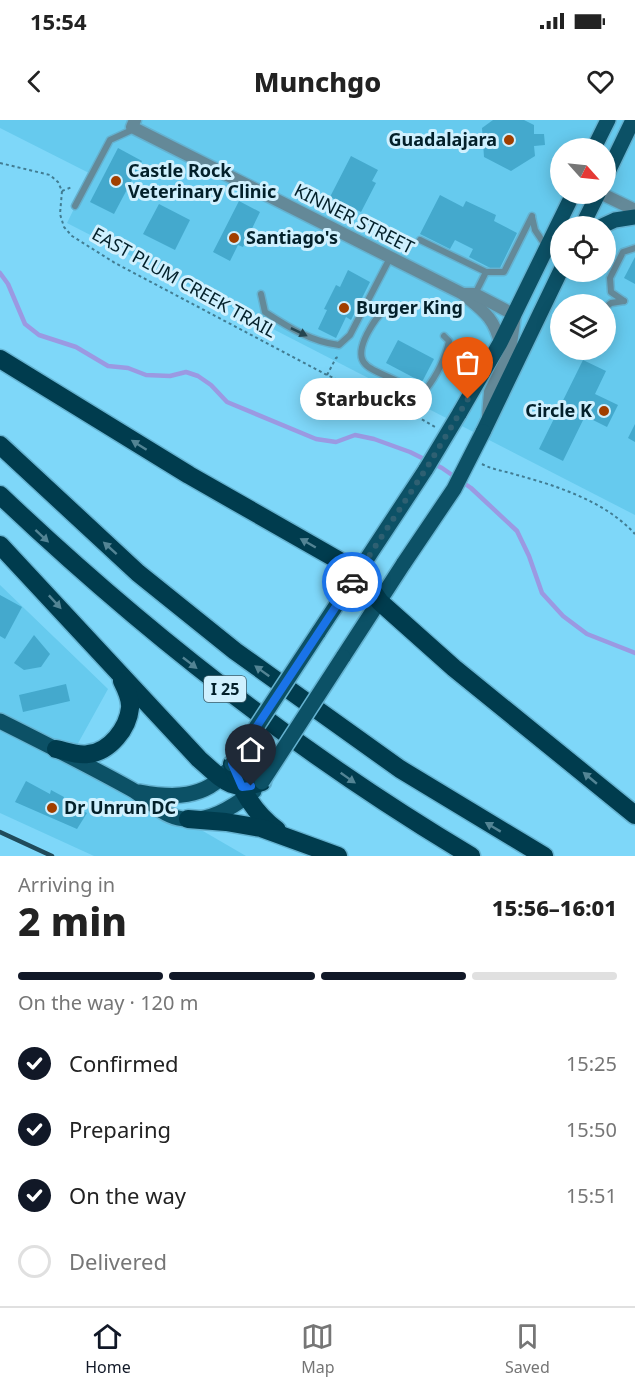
<!DOCTYPE html>
<meta charset="utf-8">
<style>
:root{--surface:#fff;--page:#f6f6f6;--text:#222;--muted:#767676;--line:#e0e0e0;--accent:#111827}
body{margin:0;font-family:"Noto Sans",sans-serif;background:var(--page);color:var(--text);height:100vh;display:flex;flex-direction:column;font-size:22px;white-space:nowrap}
*{box-sizing:border-box;margin:0}
p{font-size:20px;color:var(--muted)}
.icon{flex:none;width:33px;height:33px;fill:none;stroke:currentColor;stroke-width:2;stroke-linecap:round;stroke-linejoin:round}
.map{position:relative;height:736px;overflow:hidden}
.details{display:flex;flex-direction:column;background:var(--surface);flex:1}
.details>*{flex:none}
.needle{width:39px;rotate:117deg}
.tools{position:absolute;left:550px;top:18px;display:grid;gap:12px}
.tools a{display:grid;place-items:center;width:66px;height:66px;border-radius:50%;background:var(--surface);box-shadow:0 3px 15px #0003;font-size:30px}
.pin{position:absolute;display:grid;place-items:center;width:51px;height:51px;color:#fff;margin:-62px -26px;border-radius:50% 50% 50% 0;rotate:-45deg;box-shadow:0 0 6px #0007}
.pin .icon{rotate:45deg}
.courier{position:absolute;display:grid;place-items:center;width:60px;height:60px;margin:-30px;border:4px solid #1a73e8;border-radius:50%;background:#fff;color:#222;box-shadow:0 2px 8px #0007}
.bubble{position:absolute;height:42px;border-radius:21px;background:var(--surface);box-shadow:0 3px 15px #0003;font-size:20px;font-weight:800;line-height:42px;text-align:center}
.summary em{font-style:normal;font-weight:800}
.summary div{display:flex;flex-direction:column-reverse}
.summary{display:flex;align-items:center;justify-content:space-between;height:102px;padding:0 18px}
h1{font-size:39px;font-weight:800;line-height:45px}
.bar{display:grid;grid-template-columns:repeat(4,1fr);gap:9px 6px;align-content:center;height:72px;padding:0 18px}
.bar i{height:8px;border-radius:4px;background:var(--line)}
.bar .current{background:var(--accent)}
.bar p{grid-column:span 4}
ol{padding:0 18px;list-style:none}
li{display:flex;align-items:center;gap:18px;height:66px}
li p{margin-inline-start:auto}
li .icon{padding:6px;border-radius:50%;background:var(--accent);color:#fff;stroke-width:4}
li:last-child{color:var(--muted)}
li i{width:33px;height:33px;border:3px solid var(--line);border-radius:50%}
.status{display:flex;justify-content:space-between;align-items:center;height:42px;padding:0 30px;background:var(--surface);direction:ltr}
.status svg{height:16px;fill:currentColor}
header{display:flex;justify-content:space-between;align-items:center;height:78px;padding:0 18px;background:var(--surface);font-size:27px;font-weight:800}
.tabs{display:flex;justify-content:space-around;align-items:center;height:84px;border-top:2px solid var(--line);background:var(--surface);font-size:16px;color:var(--muted)}
.tabs a{display:grid;justify-items:center;gap:3px}
.tabs .current{color:var(--accent)}
.map>svg:first-child{display:block}
.built{fill:#66caee;fill-rule:evenodd}
.lines{fill:none;stroke-linecap:round;stroke-linejoin:round}
.stream{stroke:#9b99e2;stroke-width:4.5}
.building{fill:#44a9cd}
.lane-casing{stroke:#65b2d0;stroke-width:9}
.street-casing{stroke:#65b2d0;stroke-width:15}
.primary-casing{stroke:#65b2d0;stroke-width:18}
.highway-casing{stroke:#65b2d0;stroke-width:21}
.path{stroke:#417c92;stroke-width:2;stroke-dasharray:3 3;stroke-linecap:butt}
.lane{stroke:#648998;stroke-width:6}
.street{stroke:#648998;stroke-width:12}
.primary{stroke:#0c5166;stroke-width:15}
.highway{stroke:#003c4e;stroke-width:18}
.rail{stroke:#204b5b;stroke-width:4.5}
.primary-bridge-casing{stroke:#65b2d0;stroke-width:18;stroke-linecap:butt}
.primary-bridge{stroke:#0c5166;stroke-width:15}
.oneway{fill:#254550}
.oneway2{fill:#538494}
.done{stroke:#2e6072;stroke-width:6;stroke-dasharray:0 10.8}
.route{stroke:#1a73e8;stroke-width:8}
.poi-dot{fill:#a13f00;stroke:#cff0fe;stroke-width:2}
.labels{text-anchor:middle;stroke-width:6;stroke-linejoin:round;paint-order:stroke}
.shield{fill:#cff0fe;stroke:#405e6a;stroke-width:1.5}
.shield-label{font-size:16px;font-weight:bold;fill:#03202a}
.poi-label{font-size:18px;font-weight:bold;fill:#03202a;stroke:#cff0fe;text-anchor:start}
.street-label{font-size:18px;fill:#03202a;stroke:#cff0fe}
</style>
<div class="status"><b>15:54</b><svg viewBox="0 0 49 12"><path d="M0 12V9h3v3zM5 12V6h3v6zM10 12V3h3v9zM15 12V0h3v12zM26 1h20v11H26zM47 4h2v5h-2z"/></svg></div>
<header><svg class="icon" aria-label="back" viewBox="0 0 24 24"><path d="M15 5l-7 7 7 7"/></svg>Munchgo<svg class="icon" aria-label="heart" viewBox="0 0 24 24"><path d="M12 20l-8-8c-3-5 5-10 8-4 3-6 11-1 8 4z"/></svg></header>
<div class="map">
<svg width="635" height="736" viewBox="0 0 635 736">
<rect width="100%" height="100%" fill="#7ed7f9"/>
<g class="built">
<path d="M 0,0 L 635,0 L 635,395 L 67,103 L 91,54 L 0,8 ZM 561,28 L 606,28 L 606,74 L 561,74 ZM 561,106 L 606,106 L 606,152 L 561,152 ZM 561,184 L 606,184 L 606,230 L 561,230 Z"/>
<path d="M 0,465 L 108,569 L 71,636 L 134,671 L 246,736 L 94,736 L 0,693 Z"/>
</g>
<g class="lines">
<path class="stream" d="M 0,153 L 8,164 L 25,204 L 39,215 L 76,227 L 108,246 L 128,248 L 146,255 L 170,256 L 186,252 L 198,256 L 211,265 L 227,282 L 316,319 L 336,322 L 355,315 L 374,319 L 410,332 L 442,348 L 471,368 L 517,411 L 529,436 L 542,473 L 563,496 L 587,514 L 635,533"/>
</g>
<g class="building">
<path d="M 493,0 L 524,0 L 534,5 L 534,14 L 544,14 L 545,25 L 534,26 L 535,36 L 511,51 L 484,37 L 482,8 Z"/>
<path d="M 118,28 L 142,41 L 114,94 L 90,82 Z"/>
<path d="M 351,36 L 378,50 L 372,61 L 376,63 L 361,92 L 330,77 Z"/>
<path d="M 440,75 L 463,87 L 466,81 L 496,95 L 494,101 L 517,113 L 498,152 L 469,137 L 473,129 L 455,120 L 450,129 L 420,114 Z"/>
<path d="M 239,81 L 260,92 L 243,127 L 238,125 L 230,141 L 213,132 Z"/>
<path d="M 159,84 L 190,100 L 175,130 L 143,114 Z"/>
<path d="M 635,137 L 635,164 L 624,158 Z"/>
<path d="M 348,150 L 370,162 L 351,200 L 346,197 L 336,218 L 318,209 L 327,190 L 324,189 L 336,165 L 340,167 Z"/>
<path d="M 398,220 L 434,239 L 422,262 L 386,243 Z"/>
<path d="M 583,240 L 606,251 L 595,274 L 618,285 L 607,307 L 593,300 L 595,296 L 587,292 L 563,341 L 539,329 Z"/>
<path d="M 635,304 L 635,322 L 628,318 Z"/>
<path d="M 0,475 L 22,487 L 5,519 L 0,516 Z"/>
<path d="M 34,515 L 50,534 L 41,547 L 24,550 L 14,543 Z"/>
<path d="M 66,564 L 70,581 L 23,592 L 19,575 Z"/>
<path d="M 26,661 L 50,674 L 51,670 L 64,677 L 63,681 L 87,693 L 77,709 L 15,682 Z"/>
</g>
<g class="lines">
<g class="lane-casing">
<g id="lane">
<path d="M 75,86 L 110,20 L 134,9"/>
<path d="M 532,97 L 535,110 L 545,125"/>
<path d="M 420,120 L 486,152"/>
<path d="M 261,174 L 265,192 C 288,207 312,222 339,225 L 350,215 L 390,138"/>
<path d="M 475,174 L 486,152 L 504,152 L 532,96"/>
<path d="M 624,181 L 611,172 L 610,158 L 623,132 L 635,128"/>
<path d="M 606,187 L 611,183 L 624,181"/>
<path d="M 384,191 C 376,197 372,205 367,214 C 351,246 370,248 395,260 C 405,265 415,273 426,269 C 436,257 446,237 449,221 L 444,216"/>
</g>
</g>
<g class="street-casing">
<g id="street">
<path d="M 135,0 L 132,7 L 463,174 C 483,191 494,197 500,223"/>
<path d="M 602,74 L 635,90"/>
<path d="M 463,174 L 475,174 L 515,195 L 510,232 L 490,272 L 488,296"/>
</g>
</g>
<g class="primary-casing">
<g id="primary">
<path d="M 594,28 L 608,0"/>
<path d="M 606,56 L 633,0"/>
<path d="M 582,106 L 598,74"/>
<path d="M 602,106 L 615,100 L 635,97"/>
<path d="M 459,294 L 500,223 L 573,74"/>
<path d="M 483,312 L 561,150"/>
<path d="M 318,513 L 426,349"/>
<path d="M 343,537 L 404,443"/>
<path d="M 0,601 C 44,623 88,645 131,669 C 147,678 160,694 178,698 C 207,705 233,687 254,671"/>
<path d="M 140,672 C 172,678 205,679 227,651"/>
</g>
</g>
<g class="highway-casing">
<g id="highway">
<path d="M 0,239 L 189,355 L 359,452 L 380,482 L 454,548 L 635,695"/>
<path d="M 0,325 L 138,453 L 235,531 L 400,649 L 544,736"/>
<path d="M 0,375 C 144,512 300,634 471,736"/>
<path d="M 0,425 L 199,639 C 222,659 231,673 262,662"/>
<path d="M 56,629 C 66,631 78,636 88,634 C 110,632 128,608 130,588 C 131,579 126,569 122,561"/>
<path d="M 232,644 C 242,671 253,692 277,710"/>
<path d="M 188,699 L 226,702 L 261,708 L 338,736"/>
</g>
</g>
<g class="path">
<path d="M 0,43 L 50,55 L 58,62 L 62,71 L 60,94 L 64,107 L 72,116 L 115,143 L 327,255 L 413,294 L 435,307"/>
<path d="M 62,71 L 72,67"/>
<path d="M 327,255 L 336,238 L 340,236"/>
<path d="M 482,344 C 493,350 505,351 517,355 C 558,366 606,382 635,414"/>
</g>
<use href="#lane" class="lane"/>
<use href="#street" class="street"/>
<use href="#primary" class="primary"/>
<use href="#highway" class="highway"/>
<path class="rail" d="M 0,712 L 52,736"/>
<g class="primary-bridge-casing">
<g id="primary-bridge">
<path d="M 426,349 L 459,294"/>
<path d="M 404,443 L 454,369 L 483,312"/>
<path d="M 232,644 L 318,513"/>
<path d="M 262,662 L 343,537"/>
</g>
</g>
<use href="#primary-bridge" class="primary-bridge"/>
</g>
<defs><path id="oneway-solid" d="M-6-.8H1V-3.2L6.5 0L1 3.2V.8H-6Z" transform="scale(1.5)"/></defs>
<use class="oneway" href="#oneway-solid" transform="translate(299 212) rotate(26)"/>
<g class="oneway2">
<use href="#oneway-solid" transform="translate(139 325) rotate(-148)"/>
<use href="#oneway-solid" transform="translate(42 416) rotate(43)"/>
<use href="#oneway-solid" transform="translate(308 423) rotate(-150)"/>
<use href="#oneway-solid" transform="translate(110 428) rotate(-138)"/>
<use href="#oneway-solid" transform="translate(55 482) rotate(47)"/>
<use href="#oneway-solid" transform="translate(190 543) rotate(38)"/>
<use href="#oneway-solid" transform="translate(262 551) rotate(-144)"/>
<use href="#oneway-solid" transform="translate(348 658) rotate(35)"/>
<use href="#oneway-solid" transform="translate(590 658) rotate(-140)"/>
<use href="#oneway-solid" transform="translate(493 707) rotate(-149)"/>
</g>
<g class="lines">
<path class="done" d="M 352,462 L 426,349 L 468,279"/>
<path class="route" d="M 251,666 L 242,667 L 232,644 L 352,462"/>
</g>
<g class="poi-dot">
<circle cx="509" cy="20" r="6"/>
<circle cx="116" cy="61" r="6"/>
<circle cx="234" cy="118" r="6"/>
<circle cx="344" cy="188" r="6"/>
<circle cx="604" cy="291" r="6"/>
<circle cx="52" cy="688" r="6"/>
</g>
<g class="labels">
<rect class="shield" x="204" y="556" width="42" height="26" rx="4.5"/>
<g class="shield-label">
<text x="225" y="575">I 25</text>
</g>
<g class="poi-label">
<text x="497" y="26" text-anchor="end">Guadalajara</text>
<text x="128" y="57">Castle Rock<tspan x="128" dy="21">Veterinary Clinic</tspan></text>
<text x="246" y="124">Santiago's</text>
<text x="356" y="194">Burger King</text>
<text x="592" y="297" text-anchor="end">Circle K</text>
<text x="64" y="694">Dr Unrun DC</text>
</g>
<g class="street-label">
<text transform="translate(354 99) rotate(27)" y="6">KINNER STREET</text>
<text transform="translate(184 163) rotate(29)" y="6">EAST PLUM CREEK TRAIL</text>
</g>
</g>
</svg>
<div class="tools">
<a><svg class="needle" viewBox="-14 -14 28 28"><path d="M0-13l5 13h-10z" fill="#e53935"/><path d="M0 13l5-13h-10z" fill="#767676"/></svg></a>
<a><svg class="icon" aria-label="locate" viewBox="0 0 24 24"><circle cx="12" cy="12" r="6"/><path d="M12 2v4M12 18v4M2 12h4M18 12h4"/></svg></a>
<a><svg class="icon" aria-label="layers" viewBox="0 0 24 24"><path d="M12 4l9 5-9 5-9-5zM3 14l9 5 9-5"/></svg></a>
</div>
<div class="pin" style="left:468px;top:279px;background:#ea580c"><svg class="icon" aria-label="bag" viewBox="0 0 24 24"><path d="M5 8h14l-1 12H6zM9 8a3 3 0 0 1 6 0"/></svg></div>
<div class="pin" style="left:251px;top:666px;background:#1f2937"><svg class="icon" aria-label="home" viewBox="0 0 24 24"><path d="M3 11l9-7 9 7M6 9v11h12V9"/></svg></div>
<div class="courier" style="left:352px;top:462px"><svg class="icon" aria-label="car" viewBox="0 0 24 24"><path d="M5 17H2v-5l4-1 3-4h7l3 4 3 1v5h-3M9 17h6M6 11h13"/><circle cx="7" cy="17" r="2"/><circle cx="17" cy="17" r="2"/></svg></div>
<div class="bubble" style="left:300px;top:258px;width:132px">Starbucks</div>
</div>
<section class="details">
<div class="summary"><div><h1>2 min</h1><p>Arriving in</p></div><em>15:56–16:01</em></div>
<div class="bar"><i class="current"></i><i class="current"></i><i class="current"></i><i></i><p>On the way · 120 m</p></div>
<ol>
<li><svg class="icon" aria-label="check" viewBox="0 0 24 24"><path d="M5 12l5 5 9-10"/></svg>Confirmed<p>15:25</p></li>
<li><svg class="icon" aria-label="check" viewBox="0 0 24 24"><path d="M5 12l5 5 9-10"/></svg>Preparing<p>15:50</p></li>
<li><svg class="icon" aria-label="check" viewBox="0 0 24 24"><path d="M5 12l5 5 9-10"/></svg>On the way<p>15:51</p></li>
<li><i></i>Delivered</li>
</ol>
</section>
<nav class="tabs">
<a class="current"><svg class="icon" aria-label="home" viewBox="0 0 24 24"><path d="M3 11l9-7 9 7M6 9v11h12V9"/></svg>Home</a>
<a><svg class="icon" aria-label="map" viewBox="0 0 24 24"><path d="M3 6l6-2 6 2 6-2v14l-6 2-6-2-6 2zM9 4v14M15 6v14"/></svg>Map</a>
<a><svg class="icon" aria-label="saved" viewBox="0 0 24 24"><path d="M7 4h10v16l-5-4-5 4z"/></svg>Saved</a>
</nav>
